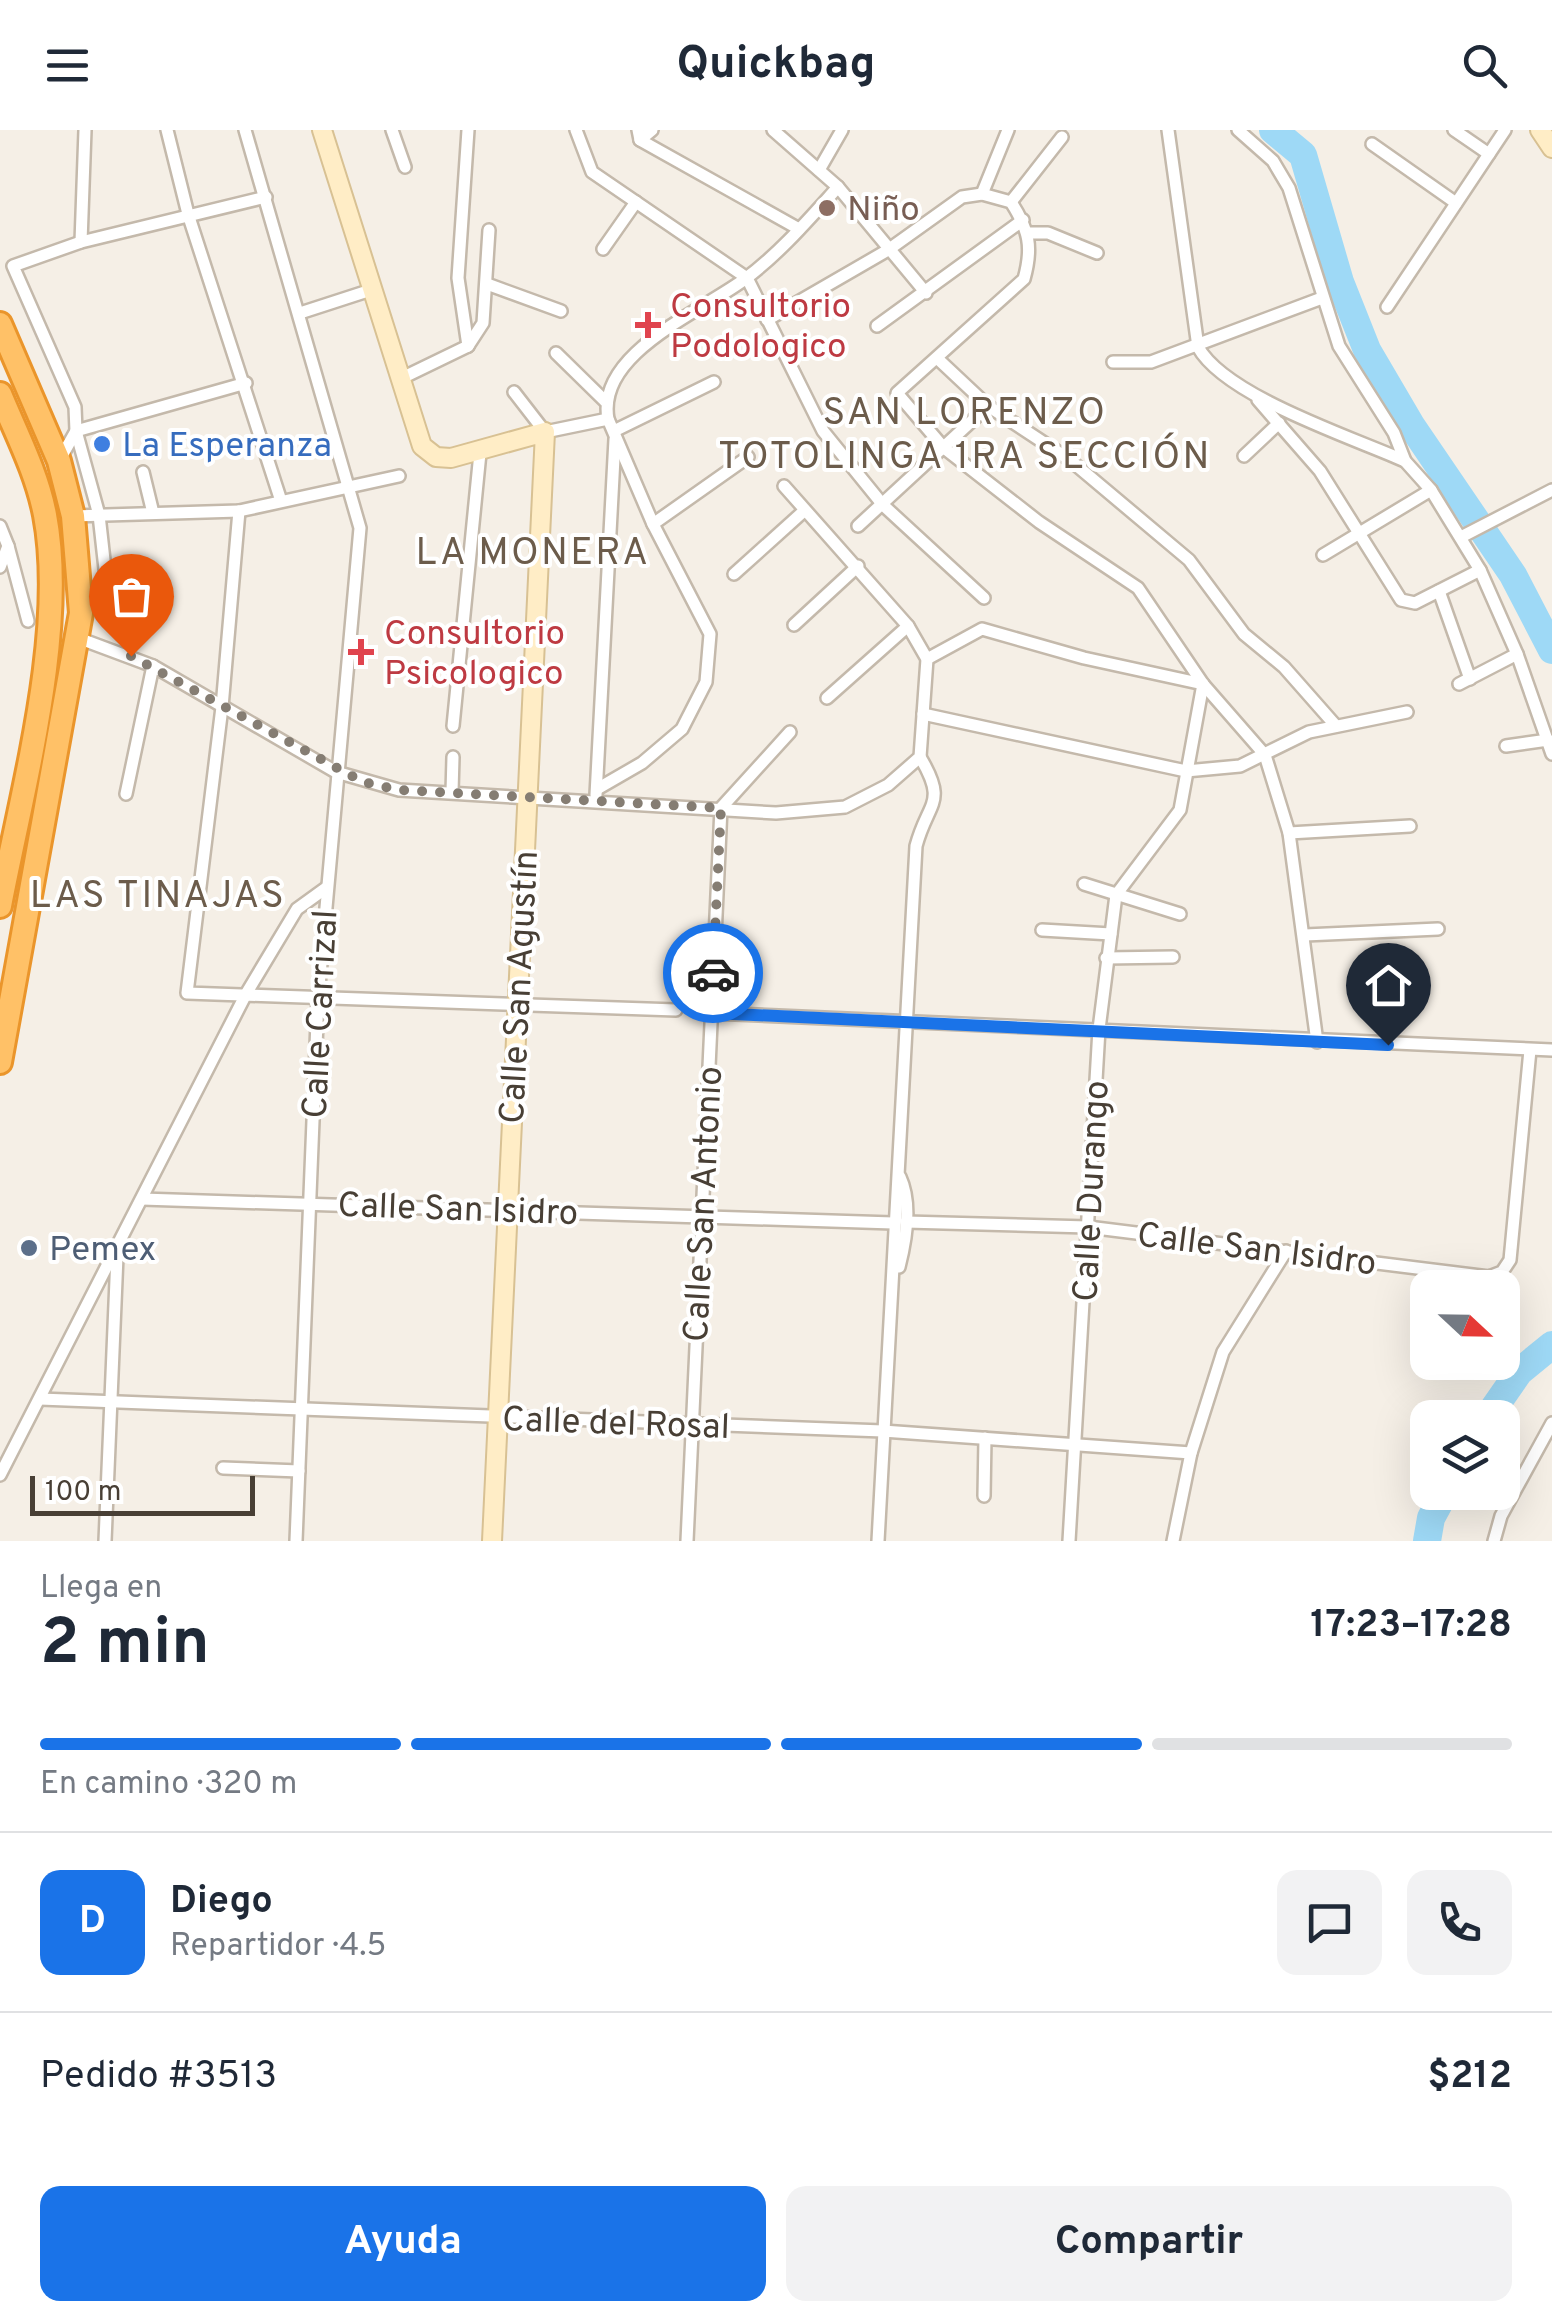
<!DOCTYPE html>
<html lang="es">
<meta charset="utf-8">
<style>
:root{--surface:#fff;--page:#f2f2f3;--text:#1f2937;--muted:#747a83;--line:#e0e1e3;--accent:#1a73e8}
body{margin:0;font-family:Overpass,sans-serif;background:var(--page);color:var(--text);height:100vh;display:flex;flex-direction:column;font-size:38px;white-space:nowrap}
*{box-sizing:border-box;margin:0}
p{font-size:32px;color:var(--muted)}
.icon{flex:none;width:55px;height:55px;fill:none;stroke:currentColor;stroke-width:2;stroke-linecap:round;stroke-linejoin:round}
.map{position:relative;height:1411px;overflow:hidden}
.drawer{display:flex;flex-direction:column;background:var(--surface);flex:1}
.drawer>*{flex:none}
.needle{width:65px;rotate:112deg}
.controls{position:absolute;left:1410px;top:1140px;display:grid;gap:20px}
.controls a{display:grid;place-items:center;width:110px;height:110px;border-radius:20px;background:var(--surface);box-shadow:0 10px 40px #0002;font-size:50px}
.scale{position:absolute;left:30px;bottom:25px;width:225px;box-sizing:border-box;padding-left:10px;border:5px solid #483f35;border-top:0;font-size:28px;line-height:35px;white-space:nowrap;color:#483f35;-webkit-text-stroke:8px #fff;paint-order:stroke}
.pin{position:absolute;display:grid;place-items:center;width:85px;height:85px;color:#fff;margin:-102px -42px;border-radius:50% 50% 50% 0;rotate:-45deg;box-shadow:0 0 10px #0007}
.pin .icon{rotate:45deg}
.courier{position:absolute;display:grid;place-items:center;width:100px;height:100px;margin:-50px;border:8px solid #1a73e8;border-radius:50%;background:#fff;color:#222;box-shadow:0 2px 12px #0007}
.summary em{font-style:normal;font-weight:700}
.summary div{display:flex;flex-direction:column-reverse}
.summary{display:flex;align-items:center;justify-content:space-between;height:170px;padding:0 40px}
h1{font-size:65px;font-weight:700;line-height:75px}
.bar{display:grid;grid-template-columns:repeat(4,1fr);gap:15px 10px;align-content:center;height:120px;padding:0 40px}
.bar i{height:12px;border-radius:8px;background:var(--line)}
.bar .active{background:var(--accent)}
.bar p{grid-column:span 4}
.line{display:flex;align-items:center;gap:25px;padding:0 40px;border-top:2px solid var(--line)}
.line div{flex:1}
.round{display:grid;place-items:center;flex:none;width:105px;height:105px;border-radius:20px;background:var(--page)}
.button{display:flex;gap:20px;margin-top:auto;padding:20px 40px}
.button a{flex:1;height:115px;border-radius:20px;background:var(--accent);color:#fff;font-size:40px;font-weight:700;line-height:115px;text-align:center}
.button a+a{background:var(--page);color:var(--text)}
header{display:flex;justify-content:space-between;align-items:center;height:130px;padding:0 40px;background:var(--surface);font-size:45px;font-weight:700}
.map>svg:first-child{display:block}
.lines{fill:none;stroke-linecap:round;stroke-linejoin:round}
.river{stroke:#9ed9f6;stroke-width:28}
.street-casing{stroke:#c4b9ab;stroke-width:16}
.secondary-casing{stroke:#d8c193;stroke-width:22}
.highway-casing{stroke:#ea952b;stroke-width:28}
.street{stroke:#fff;stroke-width:11}
.secondary{stroke:#ffedc6;stroke-width:18}
.highway{stroke:#ffc167;stroke-width:22}
.done{stroke:#857d73;stroke-width:10;stroke-dasharray:0 18}
.route{stroke:#1a73e8;stroke-width:12}
.education-dot{fill:#8d6e63;stroke:#fff;stroke-width:4}
.health-dot{fill:#e0444e;stroke:#fff;stroke-width:4}
.shop-dot{fill:#3f7fe0;stroke:#fff;stroke-width:4}
.service-dot{fill:#5c6f8a;stroke:#fff;stroke-width:4}
.labels{text-anchor:middle;stroke-width:8;stroke-linejoin:round;paint-order:stroke}
.education-label{font-size:35px;fill:#785e54;stroke:#fff;text-anchor:start}
.health-label{font-size:35px;fill:#be3a42;stroke:#fff;text-anchor:start}
.shop-label{font-size:35px;fill:#366cbe;stroke:#fff;text-anchor:start}
.street-label{font-size:35px;fill:#483f35;stroke:#fff}
.service-label{font-size:35px;fill:#4e5e75;stroke:#fff;text-anchor:start}
.neighbourhood-label{font-size:38px;letter-spacing:2.5px;fill:#6c5c4b;stroke:#fff}
</style>
<header><svg class="icon" aria-label="menu" viewBox="0 0 24 24"><path d="M4 6h16M4 12h16M4 18h16"/></svg>Quickbag<svg class="icon" aria-label="search" viewBox="0 0 24 24"><circle cx="10" cy="10" r="6"/><path d="M15 15l6 6"/></svg></header>
<div class="map">
<svg width="1552" height="1411" viewBox="0 0 1552 1411">
<rect width="100%" height="100%" fill="#f5efe6"/>
<g class="lines">
<g class="river">
<path d="M 1273,0 L 1303,25 L 1340,152 L 1367,220 L 1411,295 L 1513,445 L 1552,520"/>
<path d="M 1487,1288 L 1519,1242 L 1552,1215"/>
<path d="M 1427,1411 L 1431,1388 L 1445,1362"/>
</g>
<g class="street-casing">
<g id="street">
<path d="M 167,0 L 188,84 L 281,371"/>
<path d="M 245,0 L 360,398 L 318,867 L 296,1411"/>
<path d="M 392,0 L 405,37"/>
<path d="M 468,0 L 458,148 L 468,216"/>
<path d="M 576,0 L 592,42 L 747,148 L 823,301 L 883,375 L 984,468"/>
<path d="M 638,0 L 640,10 L 799,99"/>
<path d="M 773,0 L 838,57 L 926,163"/>
<path d="M 1168,0 L 1198,217 C 1225,266 1351,307 1405,331"/>
<path d="M 1238,0 L 1273,31 L 1289,58 L 1339,216 L 1394,303 L 1405,331 L 1431,360 L 1480,440 L 1517,524 L 1552,624"/>
<path d="M 1454,0 L 1489,24"/>
<path d="M 640,10 L 652,0"/>
<path d="M 1372,14 L 1456,73"/>
<path d="M 819,40 L 842,0"/>
<path d="M 982,64 L 1008,0"/>
<path d="M 1011,72 L 1062,7"/>
<path d="M 1029,103 L 1048,103 L 1097,123"/>
<path d="M 81,112 L 85,0"/>
<path d="M 603,119 L 636,72"/>
<path d="M 487,154 L 561,181"/>
<path d="M 1387,177 L 1505,0"/>
<path d="M 300,183 L 374,159"/>
<path d="M 767,190 L 888,120 L 962,67 L 982,64 L 1011,72 C 1029,100 1033,117 1024,149 L 897,263 L 944,318 L 1039,392 L 1138,458 L 1203,554 L 1265,625 L 1289,703 L 1317,912"/>
<path d="M 877,196 L 1023,90"/>
<path d="M 468,216 L 483,193 L 489,100"/>
<path d="M 556,223 L 605,271"/>
<path d="M 939,230 L 988,276 L 1070,330 L 1189,430 L 1244,504 L 1284,537 L 1336,596"/>
<path d="M 1113,232 L 1151,232 L 1322,168"/>
<path d="M 404,247 L 468,216"/>
<path d="M 514,262 L 545,302 L 608,289"/>
<path d="M 1258,270 L 1320,341 L 1401,470 L 1415,473 L 1480,440"/>
<path d="M 616,300 L 714,252"/>
<path d="M 1244,326 L 1279,293"/>
<path d="M 59,331 L 76,301 L 246,253"/>
<path d="M 143,342 L 153,383"/>
<path d="M 239,381 L 222,577 L 187,863 L 676,880"/>
<path d="M 73,386 L 239,381 L 399,346"/>
<path d="M 653,394 L 748,327"/>
<path d="M 0,396 L 8,416 L 0,437"/>
<path d="M 858,396 L 988,276"/>
<path d="M 1461,407 L 1552,360"/>
<path d="M 8,416 L 28,491"/>
<path d="M 1323,425 L 1431,360"/>
<path d="M 734,444 L 804,381"/>
<path d="M 107,457 L 99,385 L 76,301 L 75,277 L 13,136 L 81,112 L 266,67"/>
<path d="M 1439,461 L 1470,549"/>
<path d="M 794,495 L 858,436"/>
<path d="M 78,508 L 153,536 L 336,642 L 399,660 L 776,683 L 845,677 L 888,655 L 920,627 L 927,529 L 908,496 L 784,356"/>
<path d="M 927,529 L 982,499 L 1084,528 L 1203,554"/>
<path d="M 1459,554 L 1517,524"/>
<path d="M 827,568 L 908,496"/>
<path d="M 923,584 L 1186,641 L 1240,636 L 1309,602 L 1407,582"/>
<path d="M 453,596 L 480,323"/>
<path d="M 1506,616 L 1548,610"/>
<path d="M 597,659 L 642,633 L 682,599 L 706,552 L 710,504 L 653,394 L 608,289 C 596,223 701,182 745,149 C 780,123 809,89 838,57"/>
<path d="M 452,662 L 453,627"/>
<path d="M 126,664 L 153,536"/>
<path d="M 596,665 L 615,309"/>
<path d="M 1289,703 L 1410,696"/>
<path d="M 1084,754 L 1180,784"/>
<path d="M 1042,800 L 1111,804"/>
<path d="M 1305,805 L 1438,799"/>
<path d="M 1106,828 L 1173,827"/>
<path d="M 712,883 L 1552,920"/>
<path d="M 142,1069 L 893,1093"/>
<path d="M 906,1092 L 1088,1097 L 1489,1147 L 1502,1142 L 1510,1130 L 1530,920"/>
<path d="M 899,1137 C 906,1110 912,1073 900,1047"/>
<path d="M 40,1269 L 883,1301 L 1191,1323"/>
<path d="M 223,1338 L 299,1341"/>
<path d="M 0,1345 L 246,864 L 297,779 L 326,758"/>
<path d="M 984,1366 L 985,1308"/>
<path d="M 105,1411 L 117,1126"/>
<path d="M 687,1411 L 721,678 L 790,602"/>
<path d="M 878,1411 L 916,716 C 928,671 948,674 920,627"/>
<path d="M 1069,1411 L 1099,899 L 1116,765 L 1180,680 L 1203,554"/>
<path d="M 1173,1411 L 1191,1323 L 1223,1222 L 1286,1121"/>
<path d="M 1494,1411 L 1501,1386 L 1552,1293"/>
</g>
</g>
<g class="secondary-casing">
<g id="secondary">
<path d="M 322,0 L 422,316 L 436,327 L 451,328 L 545,302 L 492,1411"/>
<path d="M 1540,0 L 1552,18"/>
</g>
</g>
<g class="highway-casing">
<g id="highway">
<path d="M 0,194 L 59,331 L 73,386 L 81,483 L 0,932"/>
<path d="M 0,264 C 16,303 37,343 45,385 C 67,501 22,660 0,776"/>
</g>
</g>
<use href="#street" class="street"/>
<use href="#secondary" class="secondary"/>
<use href="#highway" class="highway"/>
</g>
<g class="lines">
<path class="done" d="M 131,526 L 363,652 L 399,660 L 721,678 L 713,843"/>
<path class="route" d="M 713,843 L 712,883 L 1388,915"/>
</g>
<circle class="education-dot" cx="827" cy="78" r="10"/>
<g class="health-dot">
<path d="M643 180h10v10h10v10h-10v10h-10v-10h-10v-10h10z"/>
<path d="M356 507h10v10h10v10h-10v10h-10v-10h-10v-10h10z"/>
</g>
<circle class="shop-dot" cx="102" cy="314" r="10"/>
<circle class="service-dot" cx="29" cy="1118" r="10"/>
<g class="labels">
<g class="education-label">
<text x="847" y="90">Niño</text>
</g>
<g class="health-label">
<text x="670" y="187">Consultorio<tspan x="670" dy="40">Podologico</tspan></text>
<text x="384" y="514">Consultorio<tspan x="384" dy="40">Psicologico</tspan></text>
</g>
<g class="shop-label">
<text x="122" y="326">La Esperanza</text>
</g>
<g class="street-label">
<text transform="translate(518 857) rotate(-87)" y="12">Calle San Agustín</text>
<text transform="translate(319 884) rotate(-87)" y="12">Calle Carrizal</text>
<text transform="translate(1090 1061) rotate(-87)" y="12">Calle Durango</text>
<text transform="translate(702 1074) rotate(-87)" y="12">Calle San Antonio</text>
<text transform="translate(458 1078) rotate(2)" y="12">Calle San Isidro</text>
<text transform="translate(1257 1118) rotate(7)" y="12">Calle San Isidro</text>
<text transform="translate(616 1292) rotate(2)" y="12">Calle del Rosal</text>
</g>
<g class="service-label">
<text x="49" y="1130">Pemex</text>
</g>
<g class="neighbourhood-label">
<text x="965" y="294">SAN LORENZO<tspan x="965" dy="44">TOTOLINGA 1RA SECCIÓN</tspan></text>
<text x="533" y="434">LA MONERA</text>
<text x="158" y="777">LAS TINAJAS</text>
</g>
</g>
</svg>
<div class="controls">
<a><svg class="needle" viewBox="-14 -14 28 28"><path d="M0-13l5 13h-10z" fill="#e53935"/><path d="M0 13l5-13h-10z" fill="#747a83"/></svg></a>
<a><svg class="icon" aria-label="layers" viewBox="0 0 24 24"><path d="M12 4l9 5-9 5-9-5zM3 14l9 5 9-5"/></svg></a>
</div>
<div class="scale">100 m</div>
<div class="pin" style="left:131px;top:526px;background:#ea580c"><svg class="icon" aria-label="bag" viewBox="0 0 24 24"><path d="M5 8h14l-1 12H6zM9 8a3 3 0 0 1 6 0"/></svg></div>
<div class="pin" style="left:1388px;top:915px;background:#1f2937"><svg class="icon" aria-label="home" viewBox="0 0 24 24"><path d="M3 11l9-7 9 7M6 9v11h12V9"/></svg></div>
<div class="courier" style="left:713px;top:843px"><svg class="icon" aria-label="car" viewBox="0 0 24 24"><path d="M5 17H2v-5l4-1 3-4h7l3 4 3 1v5h-3M9 17h6M6 11h13"/><circle cx="7" cy="17" r="2"/><circle cx="17" cy="17" r="2"/></svg></div>
</div>
<section class="drawer">
<div class="summary"><div><h1>2 min</h1><p>Llega en</p></div><em>17:23–17:28</em></div>
<div class="bar"><i class="active"></i><i class="active"></i><i class="active"></i><i></i><p>En camino · 320 m</p></div>
<div class="line" style="height:180px"><b class="round" style="background:var(--accent);color:#fff">D</b><div><b>Diego</b><p>Repartidor · 4.5</p></div><a class="round"><svg class="icon" aria-label="chat" viewBox="0 0 24 24"><path d="M4 5h16v11H9l-5 4z"/></svg></a><a class="round"><svg class="icon" aria-label="phone" viewBox="0 0 24 24"><path d="M5 4h4l2 5-3 2q2 4 5 5l2-3 5 2v4C11 20 4 13 5 4z"/></svg></a></div>
<div class="line" style="height:130px"><div>Pedido #3513</div><b>$212</b></div>
<div class="button"><a>Ayuda</a><a>Compartir</a></div>
</section>
